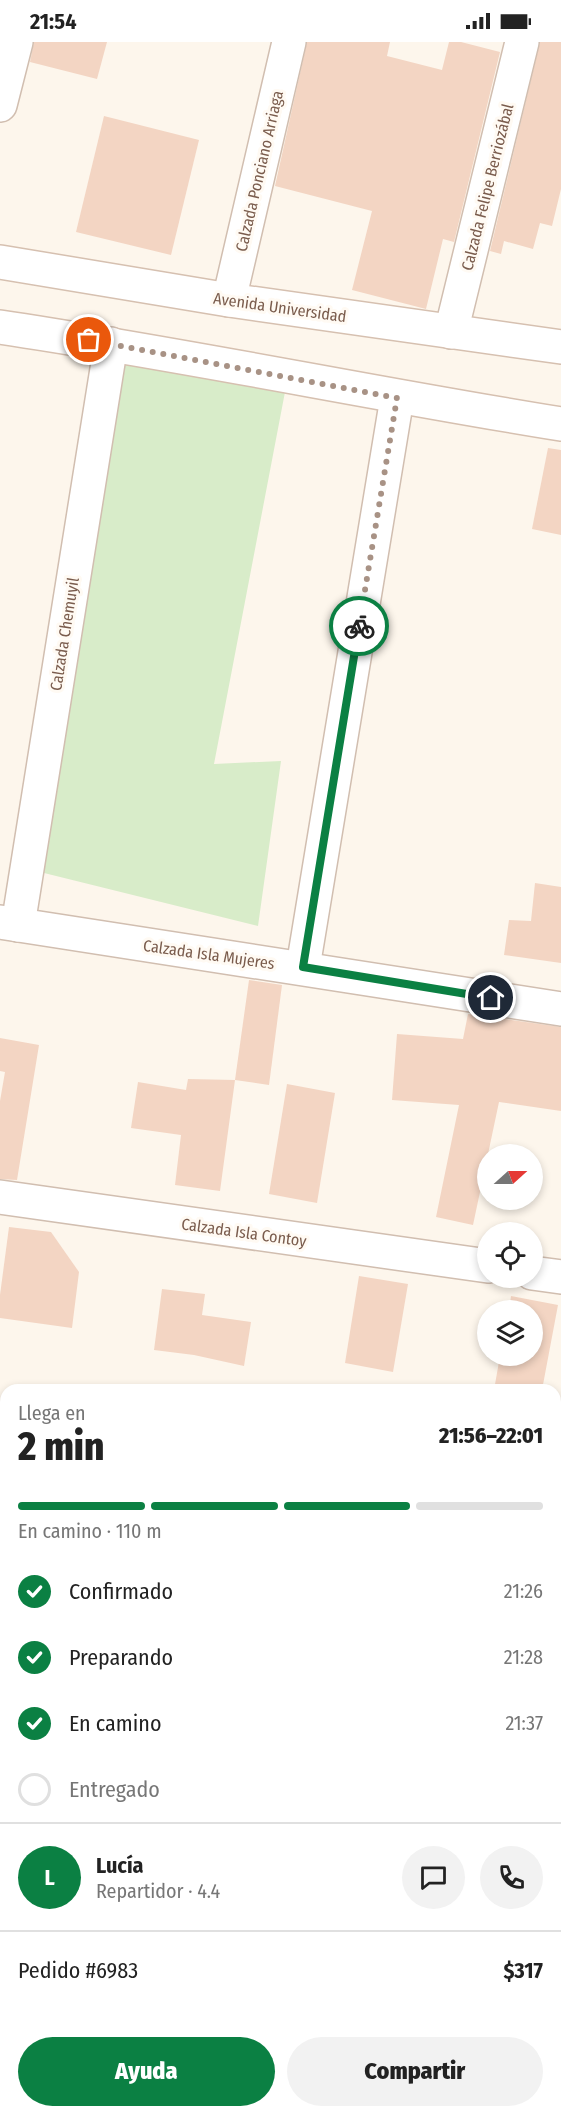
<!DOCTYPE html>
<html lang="es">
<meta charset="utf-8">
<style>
:root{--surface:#fff;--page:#f2f2f2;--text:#222;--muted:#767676;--line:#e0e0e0;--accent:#0b8043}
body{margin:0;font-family:"Fira Sans Condensed",sans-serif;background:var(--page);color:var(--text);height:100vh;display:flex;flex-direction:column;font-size:22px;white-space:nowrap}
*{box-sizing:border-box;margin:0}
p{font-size:20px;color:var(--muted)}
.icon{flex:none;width:33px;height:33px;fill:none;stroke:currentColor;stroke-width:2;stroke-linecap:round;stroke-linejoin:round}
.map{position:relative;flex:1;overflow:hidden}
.sheet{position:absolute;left:0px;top:1342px;width:561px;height:734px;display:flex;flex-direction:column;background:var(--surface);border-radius:18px 18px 0 0;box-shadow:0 3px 9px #0003}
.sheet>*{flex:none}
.needle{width:39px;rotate:69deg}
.buttons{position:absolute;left:477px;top:1102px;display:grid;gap:12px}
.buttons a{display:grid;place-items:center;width:66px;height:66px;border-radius:50%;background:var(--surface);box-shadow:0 3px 9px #0003;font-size:30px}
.pin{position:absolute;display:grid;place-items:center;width:51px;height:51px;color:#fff;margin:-26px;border:3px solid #fff;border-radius:50%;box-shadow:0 2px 6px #0007}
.courier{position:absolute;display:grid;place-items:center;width:60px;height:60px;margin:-30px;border:4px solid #0b8043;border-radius:50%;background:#fff;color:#222;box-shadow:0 2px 8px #0007}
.headline em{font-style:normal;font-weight:800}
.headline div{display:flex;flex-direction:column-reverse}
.headline{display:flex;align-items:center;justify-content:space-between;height:102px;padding:0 18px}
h1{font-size:39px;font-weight:800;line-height:45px}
.bar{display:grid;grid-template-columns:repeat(4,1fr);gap:9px 6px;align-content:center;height:72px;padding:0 18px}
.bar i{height:8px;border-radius:4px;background:var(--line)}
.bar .current{background:var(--accent)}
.bar p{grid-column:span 4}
.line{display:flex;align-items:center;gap:15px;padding:0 18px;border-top:2px solid var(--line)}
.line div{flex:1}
.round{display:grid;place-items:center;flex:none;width:63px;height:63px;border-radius:32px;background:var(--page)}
ol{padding:0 18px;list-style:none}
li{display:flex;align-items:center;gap:18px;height:66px}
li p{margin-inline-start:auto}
li .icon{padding:6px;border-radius:50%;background:var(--accent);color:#fff;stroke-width:4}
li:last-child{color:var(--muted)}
li i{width:33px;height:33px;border:3px solid var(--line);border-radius:50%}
.primary-button{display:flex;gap:12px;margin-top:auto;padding:12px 18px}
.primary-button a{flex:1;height:69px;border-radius:36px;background:var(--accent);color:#fff;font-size:24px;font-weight:800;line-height:69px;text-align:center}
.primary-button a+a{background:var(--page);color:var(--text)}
.status{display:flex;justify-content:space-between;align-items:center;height:42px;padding:0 30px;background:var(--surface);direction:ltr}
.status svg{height:16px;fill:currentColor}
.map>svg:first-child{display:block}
.green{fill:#d8ecc9}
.building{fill:#f3d5c3}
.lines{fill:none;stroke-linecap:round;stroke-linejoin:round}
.minor-casing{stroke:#d1beb0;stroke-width:36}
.secondary-casing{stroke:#d6c0b0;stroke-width:36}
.minor{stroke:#fff;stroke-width:33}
.secondary{stroke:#fff;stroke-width:33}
.done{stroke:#a89285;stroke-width:6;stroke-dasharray:0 10.8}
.route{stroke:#0b8043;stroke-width:8}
.labels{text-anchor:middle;stroke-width:6;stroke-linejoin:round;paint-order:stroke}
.street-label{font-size:16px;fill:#7a5c4d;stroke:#fffaf3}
</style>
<div class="status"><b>21:54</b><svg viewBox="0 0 49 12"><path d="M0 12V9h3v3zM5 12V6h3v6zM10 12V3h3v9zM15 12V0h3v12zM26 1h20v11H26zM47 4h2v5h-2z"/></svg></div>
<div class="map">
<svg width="561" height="2075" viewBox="0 0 561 2075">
<rect width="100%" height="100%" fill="#fdf6ec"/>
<g class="green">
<path d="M 122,311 L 285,350 L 214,722 L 281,719 L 258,884 L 40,830 Z"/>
<path d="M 555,1880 L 561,1881 L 561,2075 L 56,2075 L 57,2070 L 555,2070 Z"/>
</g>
<g class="building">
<path d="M 34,0 L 107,0 L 97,37 L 30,20 Z"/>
<path d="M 307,0 L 390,0 L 387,14 L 442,28 L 449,0 L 461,0 L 500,10 L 454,200 L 443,197 L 426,267 L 352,248 L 372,169 L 275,144 Z"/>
<path d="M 540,0 L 561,0 L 561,147 L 552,184 L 540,181 L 533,207 L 504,199 L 501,212 L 490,209 Z"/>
<path d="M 104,74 L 199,98 L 171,213 L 76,190 Z"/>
<path d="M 548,406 L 561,408 L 561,493 L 532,487 Z"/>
<path d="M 535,841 L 561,845 L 561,921 L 504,913 L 509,878 L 531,879 Z"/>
<path d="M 249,938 L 282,943 L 269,1043 L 235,1038 Z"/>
<path d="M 468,972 L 561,985 L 561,1069 L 499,1060 L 473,1183 L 436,1175 L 459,1063 L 392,1058 L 397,992 L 463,997 Z"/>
<path d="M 0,996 L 39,1003 L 17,1138 L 0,1137 L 0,1059 L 5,1030 L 0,1029 Z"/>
<path d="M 188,1037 L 235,1038 L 220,1149 L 175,1143 L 181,1093 L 131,1086 L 138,1040 L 186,1048 Z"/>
<path d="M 287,1042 L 335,1051 L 317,1161 L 269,1152 Z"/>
<path d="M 9,1185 L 51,1190 L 79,1230 L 72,1286 L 0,1276 L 0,1253 Z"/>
<path d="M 359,1234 L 408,1242 L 393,1330 L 345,1321 Z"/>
<path d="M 162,1247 L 205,1252 L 202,1273 L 251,1280 L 244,1324 L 194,1313 L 154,1308 Z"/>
<path d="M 511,1254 L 558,1263 L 542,1348 L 494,1348 L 500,1314 L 532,1314 L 532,1269 L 509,1269 Z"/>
</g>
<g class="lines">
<g class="minor-casing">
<g id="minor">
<path d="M 0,63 L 16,0"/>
<path d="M 229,258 L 289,0"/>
<path d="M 451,290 L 522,0"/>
<path d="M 0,880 L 561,967"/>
<path d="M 18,883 L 111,302"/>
<path d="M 303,925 L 397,356"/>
<path d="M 0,1155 L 488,1224"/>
<path d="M 532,1231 L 561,1235"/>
<path d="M 0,1489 L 6,1490"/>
<path d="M 555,1565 L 561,1566"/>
</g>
</g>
<g class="secondary-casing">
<g id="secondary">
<path d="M 0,220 L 229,258 L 561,305"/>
<path d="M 0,285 C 188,313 374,352 561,382"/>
</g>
</g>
<use href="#minor" class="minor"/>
<use href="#secondary" class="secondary"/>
</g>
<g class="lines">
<path class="done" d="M 89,298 L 397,356 L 359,584"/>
<path class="route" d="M 359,584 L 303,925 L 491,956"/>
</g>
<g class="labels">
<g class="street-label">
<text transform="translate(259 129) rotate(-77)" y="6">Calzada Ponciano Arriaga</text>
<text transform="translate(487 145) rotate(-76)" y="6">Calzada Felipe Berriozábal</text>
<text transform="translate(280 265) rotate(8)" y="6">Avenida Universidad</text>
<text transform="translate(64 592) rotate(-81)" y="6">Calzada Chemuyil</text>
<text transform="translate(209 912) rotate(8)" y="6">Calzada Isla Mujeres</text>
<text transform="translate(244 1190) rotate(8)" y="6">Calzada Isla Contoy</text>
</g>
</g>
</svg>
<div class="buttons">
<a><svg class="needle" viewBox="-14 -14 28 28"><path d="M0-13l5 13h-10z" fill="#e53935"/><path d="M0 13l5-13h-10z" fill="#767676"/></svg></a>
<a><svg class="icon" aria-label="locate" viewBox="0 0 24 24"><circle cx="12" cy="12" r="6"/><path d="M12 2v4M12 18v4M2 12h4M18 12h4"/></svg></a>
<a><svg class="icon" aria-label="layers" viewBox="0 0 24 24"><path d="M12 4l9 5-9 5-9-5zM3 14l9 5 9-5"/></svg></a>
</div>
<div class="pin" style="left:89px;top:298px;background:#ea580c"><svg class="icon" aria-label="bag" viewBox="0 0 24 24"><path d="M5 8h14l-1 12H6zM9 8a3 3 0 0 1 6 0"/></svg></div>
<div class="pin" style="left:491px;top:956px;background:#1f2937"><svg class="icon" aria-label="home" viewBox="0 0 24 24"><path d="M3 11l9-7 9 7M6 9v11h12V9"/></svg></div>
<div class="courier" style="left:359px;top:584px"><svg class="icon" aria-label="bike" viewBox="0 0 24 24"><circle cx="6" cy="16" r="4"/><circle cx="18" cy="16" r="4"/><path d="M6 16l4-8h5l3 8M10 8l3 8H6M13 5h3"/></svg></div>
<section class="sheet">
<div class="headline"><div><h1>2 min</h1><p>Llega en</p></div><em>21:56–22:01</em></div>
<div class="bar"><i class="current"></i><i class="current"></i><i class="current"></i><i></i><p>En camino · 110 m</p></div>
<ol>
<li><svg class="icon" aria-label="check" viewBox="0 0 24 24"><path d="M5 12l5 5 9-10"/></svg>Confirmado<p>21:26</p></li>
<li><svg class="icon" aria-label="check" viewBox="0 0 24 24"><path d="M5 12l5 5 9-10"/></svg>Preparando<p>21:28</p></li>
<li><svg class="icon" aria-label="check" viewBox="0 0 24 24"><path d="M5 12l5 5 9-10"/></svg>En camino<p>21:37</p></li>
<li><i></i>Entregado</li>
</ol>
<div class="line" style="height:108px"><b class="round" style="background:var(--accent);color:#fff">L</b><div><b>Lucía</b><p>Repartidor · 4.4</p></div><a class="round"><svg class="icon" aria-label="chat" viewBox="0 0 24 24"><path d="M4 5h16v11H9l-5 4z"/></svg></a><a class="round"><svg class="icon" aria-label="phone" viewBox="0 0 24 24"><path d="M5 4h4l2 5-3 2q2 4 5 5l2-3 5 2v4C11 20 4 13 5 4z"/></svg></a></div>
<div class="line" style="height:78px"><div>Pedido #6983</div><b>$317</b></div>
<div class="primary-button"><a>Ayuda</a><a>Compartir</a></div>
</section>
</div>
